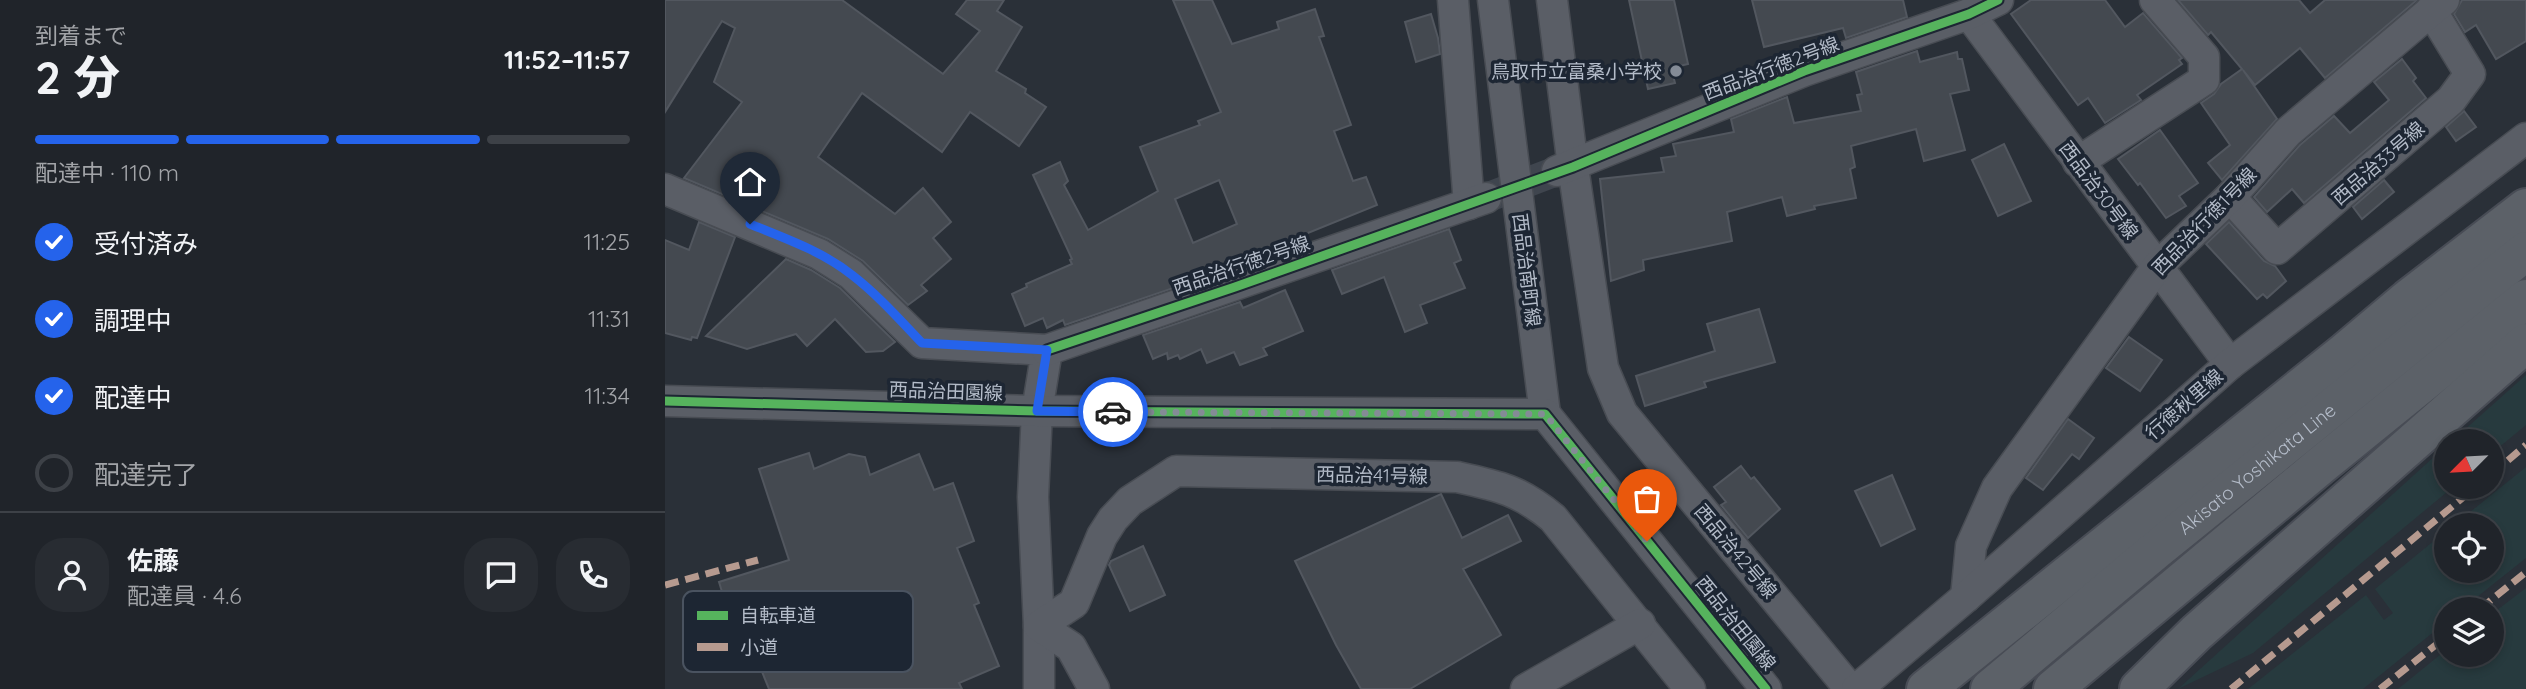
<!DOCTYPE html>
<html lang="ja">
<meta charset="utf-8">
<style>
:root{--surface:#20242a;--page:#282c32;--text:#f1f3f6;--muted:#a2a4a8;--line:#3d4147;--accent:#2563eb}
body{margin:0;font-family:Quicksand,"Noto Sans JP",sans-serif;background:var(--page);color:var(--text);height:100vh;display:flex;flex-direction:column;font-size:26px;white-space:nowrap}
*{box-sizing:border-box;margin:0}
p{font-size:23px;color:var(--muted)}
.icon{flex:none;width:38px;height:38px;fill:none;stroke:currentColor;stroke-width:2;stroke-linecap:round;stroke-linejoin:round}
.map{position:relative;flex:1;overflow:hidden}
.panel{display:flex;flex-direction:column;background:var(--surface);width:665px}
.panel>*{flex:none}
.needle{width:46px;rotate:246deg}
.fabs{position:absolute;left:1769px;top:429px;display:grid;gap:14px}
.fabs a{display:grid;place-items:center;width:70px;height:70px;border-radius:50%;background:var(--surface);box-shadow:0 4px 10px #0003,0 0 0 2px var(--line);font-size:35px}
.pin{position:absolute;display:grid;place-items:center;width:60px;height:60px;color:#fff;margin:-72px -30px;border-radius:50% 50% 50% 0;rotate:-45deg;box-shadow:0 0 7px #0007}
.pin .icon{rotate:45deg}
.courier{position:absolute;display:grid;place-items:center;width:70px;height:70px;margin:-35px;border:5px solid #2563eb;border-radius:50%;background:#fff;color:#222;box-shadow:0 2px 9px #0007}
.summary em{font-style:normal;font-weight:800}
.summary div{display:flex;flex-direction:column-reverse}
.summary{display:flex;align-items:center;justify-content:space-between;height:119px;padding:0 35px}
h1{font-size:46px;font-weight:800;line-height:52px}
.bar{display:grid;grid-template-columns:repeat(4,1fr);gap:10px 7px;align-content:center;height:84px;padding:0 35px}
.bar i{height:9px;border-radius:5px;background:var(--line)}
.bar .current{background:var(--accent)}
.bar p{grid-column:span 4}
.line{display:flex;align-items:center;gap:18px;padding:0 35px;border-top:2px solid var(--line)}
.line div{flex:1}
.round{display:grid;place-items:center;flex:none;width:74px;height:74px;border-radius:28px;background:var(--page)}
ol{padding:0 35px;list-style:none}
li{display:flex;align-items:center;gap:21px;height:77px}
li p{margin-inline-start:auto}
li .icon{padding:7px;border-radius:50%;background:var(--accent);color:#fff;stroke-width:4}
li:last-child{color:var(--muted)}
li i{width:38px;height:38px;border:4px solid var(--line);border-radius:50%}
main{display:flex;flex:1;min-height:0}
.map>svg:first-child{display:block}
.green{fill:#273a3e}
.building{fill:#444950;stroke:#52575f;stroke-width:2;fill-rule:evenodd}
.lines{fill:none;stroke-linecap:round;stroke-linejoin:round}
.minor-tunnel{stroke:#3f454e;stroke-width:30;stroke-dasharray:30 15;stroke-linecap:butt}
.minor-casing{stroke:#484c53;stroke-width:33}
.major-casing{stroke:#484c55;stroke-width:42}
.minor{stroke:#5a5e66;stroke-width:30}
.major{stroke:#5c6168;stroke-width:38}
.quiet{stroke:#b69a8f;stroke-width:7;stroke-dasharray:14 7;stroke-linecap:butt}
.cycleway-casing{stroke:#1d2633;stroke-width:13}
.cycleway{stroke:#56b35d;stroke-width:9}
.done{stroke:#848b96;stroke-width:7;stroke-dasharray:0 12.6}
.route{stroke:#2563eb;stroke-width:9}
.poi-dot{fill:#848b96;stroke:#1d2633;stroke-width:2.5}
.labels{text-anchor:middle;stroke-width:7;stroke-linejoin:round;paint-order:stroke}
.street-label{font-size:19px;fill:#b4bcc9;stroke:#1d2633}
.poi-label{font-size:19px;fill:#b4bcc9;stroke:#1d2633;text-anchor:end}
.key{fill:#1d2633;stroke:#4a5360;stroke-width:2}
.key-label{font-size:19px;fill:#b4bcc9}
</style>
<main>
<section class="panel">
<div class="summary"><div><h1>2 分</h1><p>到着まで</p></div><em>11:52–11:57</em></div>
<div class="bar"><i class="current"></i><i class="current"></i><i class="current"></i><i></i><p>配達中 · 110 m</p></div>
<ol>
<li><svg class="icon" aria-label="check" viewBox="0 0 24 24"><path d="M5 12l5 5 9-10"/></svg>受付済み<p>11:25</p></li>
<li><svg class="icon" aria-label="check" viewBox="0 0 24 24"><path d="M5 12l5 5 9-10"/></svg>調理中<p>11:31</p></li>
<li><svg class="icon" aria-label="check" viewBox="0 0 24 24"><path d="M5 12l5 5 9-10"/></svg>配達中<p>11:34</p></li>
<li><i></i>配達完了</li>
</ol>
<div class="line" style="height:126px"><a class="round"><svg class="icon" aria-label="person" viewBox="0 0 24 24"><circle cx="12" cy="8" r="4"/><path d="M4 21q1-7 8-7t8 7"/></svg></a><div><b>佐藤</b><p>配達員 · 4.6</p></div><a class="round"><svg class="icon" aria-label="chat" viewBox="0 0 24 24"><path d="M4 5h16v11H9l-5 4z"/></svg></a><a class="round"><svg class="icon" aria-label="phone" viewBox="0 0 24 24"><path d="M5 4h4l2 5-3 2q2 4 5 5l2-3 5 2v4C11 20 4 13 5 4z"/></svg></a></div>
</section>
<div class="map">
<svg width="1861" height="689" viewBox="0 0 1861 689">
<rect width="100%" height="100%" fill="#2a3038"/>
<g class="green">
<path d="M 1861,375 L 1861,425 L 1827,453 L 1827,441 L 1787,441 Z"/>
<path d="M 1781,446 L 1782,486 L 1788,487 L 1588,653 L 1513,689 Z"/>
<path d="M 1861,467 L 1861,558 L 1797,609 L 1782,609 L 1781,622 L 1698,689 L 1583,689 L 1701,595 L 1719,620 L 1728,613 L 1710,589 L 1781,531 L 1782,570 L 1827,570 L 1827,525 L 1789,525 Z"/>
<path d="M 1861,588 L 1861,689 L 1733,689 L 1781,650 L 1782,654 L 1827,654 L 1827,614 Z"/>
</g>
<g class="building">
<path d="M 0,0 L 177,0 L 278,74 L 315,31 L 291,14 L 302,0 L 339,0 L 332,11 L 357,27 L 331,71 L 361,89 L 360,93 L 381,107 L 354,146 L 305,112 L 277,152 L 197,93 L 153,157 L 230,214 L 258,188 L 286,222 L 268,238 L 286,259 L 256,285 L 262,291 L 243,305 L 198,261 L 163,239 L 19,178 L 77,102 L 49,82 L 70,28 L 57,21 L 0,112 Z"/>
<path d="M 508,0 L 547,0 L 567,44 L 614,29 L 612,22 L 650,9 L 659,36 L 654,37 L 686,125 L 669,131 L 688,181 L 701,177 L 712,205 L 559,267 L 561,270 L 400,325 L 398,320 L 382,328 L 378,318 L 360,326 L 347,294 L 362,287 L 361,284 L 407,264 L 405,260 L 407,259 L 368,175 L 395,162 L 403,181 L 399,185 L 423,230 L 493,191 L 475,147 L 535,125 L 533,121 L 556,112 ZM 554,180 L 572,224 L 528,243 L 510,199 Z"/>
<path d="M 964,0 L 1009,0 L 1023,64 L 1006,68 L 1010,83 L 983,89 Z"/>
<path d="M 1087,0 L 1238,0 L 1242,17 L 1181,38 L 1178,28 L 1099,47 Z"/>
<path d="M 1366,0 L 1440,0 L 1460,27 L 1478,13 L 1517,58 L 1514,60 L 1517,64 L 1472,95 L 1476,100 L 1440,123 L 1423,98 L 1413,105 L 1346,14 Z"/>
<path d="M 1513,0 L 1634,0 L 1645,13 L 1660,0 L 1752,0 L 1660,78 L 1635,48 L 1590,85 L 1578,70 L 1612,119 L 1557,180 L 1543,163 L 1565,145 L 1536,103 L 1549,94 L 1556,84 L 1577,69 L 1546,32 L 1543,35 Z"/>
<path d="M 1797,0 L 1861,0 L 1861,41 L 1831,59 L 1811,25 L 1800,32 L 1789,14 Z"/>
<path d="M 766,14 L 773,38 L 775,54 L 751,62 L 740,22 Z"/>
<path d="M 1252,51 L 1255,62 L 1292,52 L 1293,59 L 1297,59 L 1304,90 L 1285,94 L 1300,150 L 1259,161 L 1251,129 L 1186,146 L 1190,167 L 1185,169 L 1191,198 L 1149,206 L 1150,209 L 1122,216 L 1117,197 L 1062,212 L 1067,241 L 978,260 L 979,270 L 946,281 L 935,179 L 999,172 L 996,158 L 1011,156 L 1008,144 L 1069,132 L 1066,119 L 1122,97 L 1129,123 L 1196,111 L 1192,95 L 1197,94 L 1191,72 Z"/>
<path d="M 1737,59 L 1751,78 L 1748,81 L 1761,98 L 1639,203 L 1627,189 L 1602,212 L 1589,197 L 1635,145 L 1669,116 L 1685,133 L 1724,100 L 1709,82 Z"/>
<path d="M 1799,111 L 1811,127 L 1791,141 L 1781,127 Z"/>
<path d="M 1495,130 L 1533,183 L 1514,196 L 1521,206 L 1501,218 L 1475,183 L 1473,185 L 1453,159 Z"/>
<path d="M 1339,144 L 1366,201 L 1333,216 L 1307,160 Z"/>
<path d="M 1719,180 L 1729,192 L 1697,219 L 1688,207 Z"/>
<path d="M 34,222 L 70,237 L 32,338 L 27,337 L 26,340 L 0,333 L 0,240 L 24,250 Z"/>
<path d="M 1564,222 L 1599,261 L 1610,266 L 1621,281 L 1602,298 L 1598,294 L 1592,299 L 1541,244 Z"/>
<path d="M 784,229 L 796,260 L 789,263 L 800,288 L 755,305 L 762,323 L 740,332 L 719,277 L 677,294 L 667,270 Z"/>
<path d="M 121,259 L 146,270 L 175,288 L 230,342 L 218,351 L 201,352 L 170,319 L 142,346 L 131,334 L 82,349 L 41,336 Z"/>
<path d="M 620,290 L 638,331 L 598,348 L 602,355 L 575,365 L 569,352 L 542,363 L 536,349 L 515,359 L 513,355 L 503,359 L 502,353 L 488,359 L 478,335 L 575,302 L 578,308 Z"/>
<path d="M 1094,309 L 1110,362 L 1039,382 L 1041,387 L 980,406 L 971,376 L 1050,351 L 1042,324 Z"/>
<path d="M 1464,337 L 1497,360 L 1475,391 L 1441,368 Z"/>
<path d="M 1403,419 L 1429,438 L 1414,459 L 1407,454 L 1378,490 L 1361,478 Z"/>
<path d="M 144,453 L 149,469 L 184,454 L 200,457 L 205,475 L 254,454 L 269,490 L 288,483 L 309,541 L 292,548 L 314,603 L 309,605 L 334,666 L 294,683 L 297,689 L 104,689 L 74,615 L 65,618 L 54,582 L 124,560 L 94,469 Z"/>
<path d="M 1076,466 L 1086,479 L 1089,477 L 1115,509 L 1083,538 L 1056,505 L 1061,502 L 1049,487 Z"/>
<path d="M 1227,475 L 1250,529 L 1216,546 L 1190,491 Z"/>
<path d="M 776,494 L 797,538 L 843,515 L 856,541 L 798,569 L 836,635 L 745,689 L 696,689 L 671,645 L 630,561 Z"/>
<path d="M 478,546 L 500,595 L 465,611 L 444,565 L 446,561 Z"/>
</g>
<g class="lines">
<path class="minor-tunnel" d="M 821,198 L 892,171"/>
<g class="minor-casing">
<g id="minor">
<path d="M 788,0 L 804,204"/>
<path d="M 828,0 L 880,414"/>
<path d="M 887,0 L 908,167 L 938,368 L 957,413 L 1185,689"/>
<path d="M 1304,14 L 1565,364"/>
<path d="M 1413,162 L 1539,80 L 1539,57 L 1490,0"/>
<path d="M 892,171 L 1139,71 L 1304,14 L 1333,0"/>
<path d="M 0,189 L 154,254 L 186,274 L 257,343 L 382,350 L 372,411 L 368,497 L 374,626 L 374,689"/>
<path d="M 1565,197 L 1612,249 L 1786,100 L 1805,74 L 1766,10"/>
<path d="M 382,350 L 821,198"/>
<path d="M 0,401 L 372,411 L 880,414 L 1101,689"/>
<path d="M 1301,597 L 1306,546 L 1332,488 L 1492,267 L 1565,197 L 1623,132 L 1779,0"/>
<path d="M 429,689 L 406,647 L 374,626 L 409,603 L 437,536 L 448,519 L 465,501 L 511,471 L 792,477 C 834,486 854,490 888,518 L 1025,689"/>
<path d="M 861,689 L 975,624"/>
<path d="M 1192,689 L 1301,597 L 1565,364 L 1861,138"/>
</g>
</g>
<g class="major-casing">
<g id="major">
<path d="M 1261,689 L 1680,352 L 1743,299 L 1861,208"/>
<path id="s1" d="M 1325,689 L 1491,550 L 1861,251"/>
<path d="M 1388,689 L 1655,466 L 1861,299"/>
<path d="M 1474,689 L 1531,633 L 1861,343"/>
</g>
</g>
<use href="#minor" class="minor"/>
<use href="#major" class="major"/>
<g class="quiet">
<path d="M 1827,474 L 1861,445"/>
<path d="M 0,585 L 93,560"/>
<path d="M 1815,609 L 1861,572"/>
<path d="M 1566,689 L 1812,486"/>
<path d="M 1715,689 L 1782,636"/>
</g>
<g class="cycleway-casing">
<g id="cycleway">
<path d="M 382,350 L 570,287 L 908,167 L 1139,71 L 1304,14 L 1333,0"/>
<path d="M 0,401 L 372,411 L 880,414 L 1101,689"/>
</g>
</g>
<use href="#cycleway" class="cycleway"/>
</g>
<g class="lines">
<path class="done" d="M 448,412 L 880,414 L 982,541"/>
<path class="route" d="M 85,224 C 119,238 157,251 187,275 C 213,295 235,320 257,343 L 382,350 L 372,411 L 448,412"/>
</g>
<circle class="poi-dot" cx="1011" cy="71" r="7"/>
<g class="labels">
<g class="street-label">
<text transform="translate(1106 68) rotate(-21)" y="7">西品治行徳2号線</text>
<text transform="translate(1713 163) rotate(-41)" y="7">西品治33号線</text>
<text transform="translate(1434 190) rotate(53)" y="7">西品治30号線</text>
<text transform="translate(1539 221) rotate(-46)" y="7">西品治行徳1号線</text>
<text transform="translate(576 265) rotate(-19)" y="7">西品治行徳2号線</text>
<text transform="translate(862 270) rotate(83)" y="7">西品治南町線</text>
<text transform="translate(281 391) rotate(2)" y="7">西品治田園線</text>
<text transform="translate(1519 404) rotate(-41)" y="7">行徳秋里線</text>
<text dy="7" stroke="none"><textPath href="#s1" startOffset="346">Akisato Yoshikata Line</textPath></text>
<text transform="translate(707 475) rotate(1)" y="7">西品治41号線</text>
<text transform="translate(1071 551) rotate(50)" y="7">西品治42号線</text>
<text transform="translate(1071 623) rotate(51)" y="7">西品治田園線</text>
</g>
<g class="poi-label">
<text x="997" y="78">鳥取市立富桑小学校</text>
</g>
</g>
<rect x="18" y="591" width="230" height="81" rx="10" class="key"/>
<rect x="32" y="611" width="31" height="9" fill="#56b35d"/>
<rect x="32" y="643" width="31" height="8" fill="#b69a8f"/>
<g class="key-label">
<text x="75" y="622">自転車道</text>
<text x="75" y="654">小道</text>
</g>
</svg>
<div class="fabs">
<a><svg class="needle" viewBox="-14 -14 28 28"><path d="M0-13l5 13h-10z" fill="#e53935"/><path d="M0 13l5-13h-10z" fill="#a2a4a8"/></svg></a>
<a><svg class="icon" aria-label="locate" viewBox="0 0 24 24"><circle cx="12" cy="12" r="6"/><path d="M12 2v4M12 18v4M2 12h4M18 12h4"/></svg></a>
<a><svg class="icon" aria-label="layers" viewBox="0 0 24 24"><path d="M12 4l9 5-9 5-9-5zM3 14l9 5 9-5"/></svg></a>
</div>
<div class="pin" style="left:982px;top:541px;background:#ea580c"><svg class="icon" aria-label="bag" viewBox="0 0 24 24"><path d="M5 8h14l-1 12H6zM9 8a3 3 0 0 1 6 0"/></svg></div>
<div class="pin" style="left:85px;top:224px;background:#1f2937"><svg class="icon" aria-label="home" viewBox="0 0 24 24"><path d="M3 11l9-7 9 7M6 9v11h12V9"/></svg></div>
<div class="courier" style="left:448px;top:412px"><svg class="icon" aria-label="car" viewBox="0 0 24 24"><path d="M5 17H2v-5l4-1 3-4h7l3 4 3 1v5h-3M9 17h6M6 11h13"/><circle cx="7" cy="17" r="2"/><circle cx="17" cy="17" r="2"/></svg></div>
</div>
</main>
